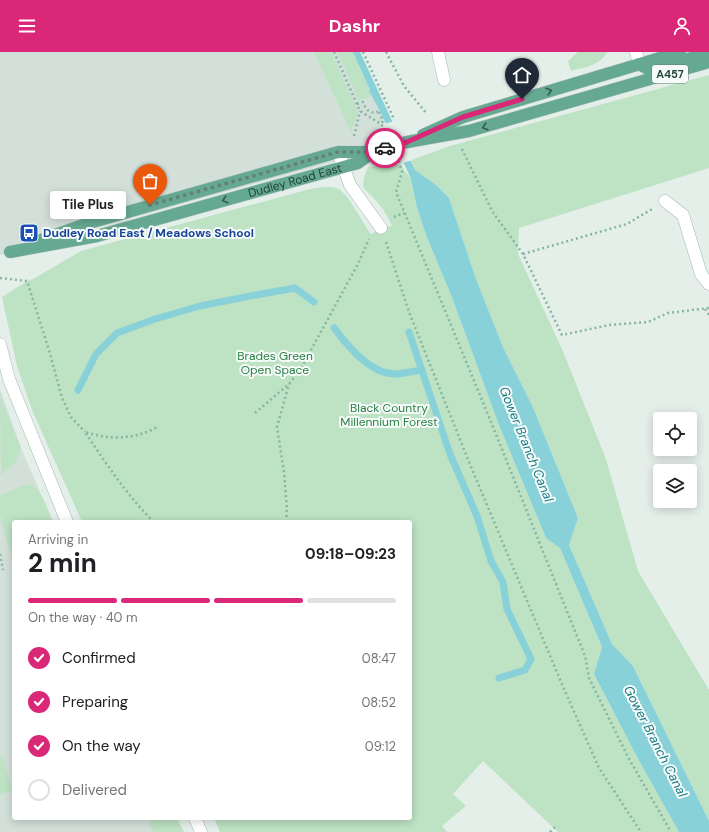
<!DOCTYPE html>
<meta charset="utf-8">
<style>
:root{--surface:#fff;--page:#f2f2f2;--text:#202124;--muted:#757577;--line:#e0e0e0;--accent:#db2777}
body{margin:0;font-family:"DM Sans",sans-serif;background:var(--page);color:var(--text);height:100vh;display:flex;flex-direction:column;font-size:15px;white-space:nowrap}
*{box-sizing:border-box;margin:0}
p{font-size:13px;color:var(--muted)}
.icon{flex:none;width:22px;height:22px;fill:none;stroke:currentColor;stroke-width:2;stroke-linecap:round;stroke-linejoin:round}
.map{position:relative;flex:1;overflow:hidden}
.details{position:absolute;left:12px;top:468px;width:400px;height:300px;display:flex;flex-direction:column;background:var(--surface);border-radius:4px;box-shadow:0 2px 10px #0003}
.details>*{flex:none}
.fabs{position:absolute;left:653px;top:360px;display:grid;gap:8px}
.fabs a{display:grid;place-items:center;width:44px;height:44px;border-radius:4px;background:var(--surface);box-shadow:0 2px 10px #0003;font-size:20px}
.pin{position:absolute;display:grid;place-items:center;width:34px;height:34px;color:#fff;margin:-41px -17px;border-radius:50% 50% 50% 0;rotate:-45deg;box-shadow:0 0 4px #0007}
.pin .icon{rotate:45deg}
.courier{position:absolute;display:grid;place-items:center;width:40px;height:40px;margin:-20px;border:3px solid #db2777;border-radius:50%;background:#fff;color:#222;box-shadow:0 1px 5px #0007}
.bubble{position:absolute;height:28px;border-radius:4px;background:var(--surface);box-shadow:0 2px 10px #0003;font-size:13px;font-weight:700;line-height:28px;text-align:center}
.headline em{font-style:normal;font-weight:700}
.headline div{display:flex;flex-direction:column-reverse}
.headline{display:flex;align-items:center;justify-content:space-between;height:68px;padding:0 16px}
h1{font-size:26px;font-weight:700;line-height:30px}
.bar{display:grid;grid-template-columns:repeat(4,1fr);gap:6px 4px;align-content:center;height:48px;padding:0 16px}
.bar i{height:5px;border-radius:3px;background:var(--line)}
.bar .active{background:var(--accent)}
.bar p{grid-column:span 4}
ol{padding:0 16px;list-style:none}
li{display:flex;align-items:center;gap:12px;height:44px}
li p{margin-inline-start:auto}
li .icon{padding:4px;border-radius:50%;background:var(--accent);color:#fff;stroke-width:4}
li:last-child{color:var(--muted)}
li i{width:22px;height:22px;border:2px solid var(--line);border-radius:50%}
header{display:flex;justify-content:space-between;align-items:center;height:52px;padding:0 16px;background:var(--accent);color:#fff;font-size:18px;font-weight:700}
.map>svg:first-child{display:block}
.built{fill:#d3e0d9}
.green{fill:#bde2c4}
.water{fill:#89d1d8}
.pier{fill:#e5efea}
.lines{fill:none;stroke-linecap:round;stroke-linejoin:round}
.stream{stroke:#89d1d8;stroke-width:7}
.minor-casing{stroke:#a7b8b1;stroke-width:13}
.major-casing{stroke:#c1cbc7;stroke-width:13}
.path{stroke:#83b6a3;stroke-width:2.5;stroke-dasharray:2 3;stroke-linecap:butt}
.minor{stroke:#fff;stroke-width:12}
.major{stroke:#66a993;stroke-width:12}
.major-bridge-casing{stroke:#c1cbc7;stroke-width:13;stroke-linecap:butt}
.major-bridge{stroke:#66a993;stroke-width:12}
.oneway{stroke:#335d4f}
.done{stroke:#668076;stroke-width:4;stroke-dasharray:0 7.2}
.route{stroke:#db2777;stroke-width:5}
.labels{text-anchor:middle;stroke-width:4;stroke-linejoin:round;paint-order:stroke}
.shield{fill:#f6fbf9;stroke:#627b72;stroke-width:1}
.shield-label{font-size:11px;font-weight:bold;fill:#224438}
.street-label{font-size:12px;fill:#224438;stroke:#f6fbf9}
.transit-label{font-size:12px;font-weight:bold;fill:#164399;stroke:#f6fbf9;text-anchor:start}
.park-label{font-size:12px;fill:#287f44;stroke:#f6fbf9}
.water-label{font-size:13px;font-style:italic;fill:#167a86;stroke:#f6fbf9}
</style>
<header><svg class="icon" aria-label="menu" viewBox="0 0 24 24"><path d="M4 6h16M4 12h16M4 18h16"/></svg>Dashr<svg class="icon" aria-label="person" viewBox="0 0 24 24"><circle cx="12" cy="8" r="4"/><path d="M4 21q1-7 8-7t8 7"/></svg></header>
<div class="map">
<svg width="709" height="780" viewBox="0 0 709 780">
<rect width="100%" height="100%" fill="#e5efea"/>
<g class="built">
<path d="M 0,0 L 358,0 L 389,70 L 379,74 L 389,95 L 207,145 L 0,203 Z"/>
<path d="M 0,337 L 21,396 L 53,470 L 14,470 L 14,766 L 177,766 L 184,780 L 0,780 Z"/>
</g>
<g class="green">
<path d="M 314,0 L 331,0 L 358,60 L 351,80 Z"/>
<path d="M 337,0 L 353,0 L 370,39 L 369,39 L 371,44 L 359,49 Z"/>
<path d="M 578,0 L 607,0 C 600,14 585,15 571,19 L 568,9 Z"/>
<path d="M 709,23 L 709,116 L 519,176 L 518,202 L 562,297 L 606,407 L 638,519 L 709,638 L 709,769 L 633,614 L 612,592 L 569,493 L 578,466 L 532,353 L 503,295 L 476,227 L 449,146 L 436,133 L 415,118 L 411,108 L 450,94 Z"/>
<path d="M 400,112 L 411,127 L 417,156 L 426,183 L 451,243 L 499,373 L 546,486 L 560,496 L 602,595 L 594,622 L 637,705 L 679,780 L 558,780 L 483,709 L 453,742 L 466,754 L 442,774 L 447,780 L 220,780 L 214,766 L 410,766 L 410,470 L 82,470 L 32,358 L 17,314 L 2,245 L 27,229 L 33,227 L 81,199 L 310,137 C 318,136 330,133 338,137 C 350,143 362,171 371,182 L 381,176 L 392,174 C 384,155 376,149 363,135 L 364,125 L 368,115 Z"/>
<path d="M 0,344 L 21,396 L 15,411 L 1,423 Z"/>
<path d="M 23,433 L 33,433 C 43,443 48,457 53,470 L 14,470 L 14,515 L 0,463 L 0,444 Z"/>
<path d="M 3,705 L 12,739 L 0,742 L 0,706 Z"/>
<path d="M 154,766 L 177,766 L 184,780 L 153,780 L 149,769 Z"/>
</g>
<path class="water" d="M 353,0 L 360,0 L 415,118 L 436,133 L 449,146 L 476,227 L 503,295 L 532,353 L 578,466 L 569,493 L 612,592 L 633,614 L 709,769 L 709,780 L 679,780 L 637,705 L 594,622 L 602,595 L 560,496 L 546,486 L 499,373 L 451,243 L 426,183 L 417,156 L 411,127 L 380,59 L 369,39 L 370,38 Z"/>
<path class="pier" d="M 395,69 L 413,108 L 402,111 L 384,72 Z"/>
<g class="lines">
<g class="stream">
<path d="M 334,276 C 348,294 369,321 394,322 C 403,322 413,319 422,318"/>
<path d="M 409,280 L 450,402 L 477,464 L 491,509 L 503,530 L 507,557 L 531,607 L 525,618 L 499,626"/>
<path d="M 78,338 L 96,302 L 117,281 L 155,267 L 200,254 L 256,243 L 295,236 L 314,250"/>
</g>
<g class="minor-casing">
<g id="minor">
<path d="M 438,0 L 444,28"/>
<path d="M 636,0 L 639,12"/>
<path d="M 338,100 L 350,133 L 381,176"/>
<path d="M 665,149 L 683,163 L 701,222 L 709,232"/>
<path d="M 0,292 L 9,327 L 67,470"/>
<path d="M 195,766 L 201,780"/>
</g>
</g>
<g class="major-casing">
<g id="major">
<path d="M 639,12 L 650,18 L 709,1"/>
<path d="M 423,83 L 463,65 L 680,0"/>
<path d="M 407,90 L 469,79 L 709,10"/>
<path d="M 41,188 L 89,171 L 338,100 L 373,100"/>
<path id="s1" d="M 10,200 L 97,184 L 358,111 L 373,100 L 389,95"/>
</g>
</g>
<g class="path">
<path d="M 334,0 L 360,59 L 381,72 L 385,79"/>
<path d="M 363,0 L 394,67"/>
<path d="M 386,0 L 404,34 L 427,62"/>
<path d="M 357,52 L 363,50 C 366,59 372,63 380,59"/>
<path d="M 379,60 L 383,69 L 381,72"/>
<path d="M 354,84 L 360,59"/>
<path d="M 462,97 L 492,159 L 523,202 L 562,283 L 609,273 L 648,270 L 668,261 L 709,256"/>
<path d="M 399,109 L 402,120 L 396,140 L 489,365 L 585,604 L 589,626 L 628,705 L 671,780"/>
<path d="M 394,165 L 404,161"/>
<path d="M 386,190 L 409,260 L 469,410 L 561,630 L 599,716 L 641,780"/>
<path d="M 523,202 L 627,172 L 652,157"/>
<path d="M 0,226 L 27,229 L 49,298 L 62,346 L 71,365 L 85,380"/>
<path d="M 705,257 L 709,263"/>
<path d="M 255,361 L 289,332 L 300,318 L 358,212 L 369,187"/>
<path d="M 154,470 C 127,444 106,411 85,380 C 110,388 134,388 157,375"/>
<path d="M 286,470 L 287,457 L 284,420 L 277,375 L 289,332"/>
<path d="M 0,502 L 3,518"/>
<path d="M 550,780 L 555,775"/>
</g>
<use href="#minor" class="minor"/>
<use href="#major" class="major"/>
<g class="major-bridge-casing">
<path id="major-bridge" d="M 389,95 L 407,90"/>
</g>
<use href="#major-bridge" class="major-bridge"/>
</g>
<defs><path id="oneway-chevron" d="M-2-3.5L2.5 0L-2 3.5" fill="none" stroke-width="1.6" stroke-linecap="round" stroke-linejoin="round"/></defs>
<g class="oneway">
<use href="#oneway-chevron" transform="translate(549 39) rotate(-17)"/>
<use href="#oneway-chevron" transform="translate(485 75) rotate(164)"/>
<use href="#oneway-chevron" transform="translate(225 148) rotate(164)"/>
</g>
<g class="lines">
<path class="done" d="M 150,153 L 338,100 L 373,100 L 385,96"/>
<path class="route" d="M 385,96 L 407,90 L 463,65 L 522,47"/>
</g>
<defs>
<g id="bus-square" transform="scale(1)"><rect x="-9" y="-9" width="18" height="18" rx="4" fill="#1a4fb4" stroke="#f6fbf9"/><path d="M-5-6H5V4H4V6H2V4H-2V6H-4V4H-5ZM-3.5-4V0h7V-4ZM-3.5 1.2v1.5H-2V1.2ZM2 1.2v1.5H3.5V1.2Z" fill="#fff"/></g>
</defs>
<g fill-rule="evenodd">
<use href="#bus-square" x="29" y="181"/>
</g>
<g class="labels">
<rect class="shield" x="652" y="13" width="36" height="18" rx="3"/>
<g class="shield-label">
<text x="670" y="26">A457</text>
</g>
<g class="street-label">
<text dy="4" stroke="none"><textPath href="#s1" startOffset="294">Dudley Road East</textPath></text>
</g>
<g class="transit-label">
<text x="43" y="185">Dudley Road East / Meadows School</text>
</g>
<g class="park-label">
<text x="275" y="308">Brades Green<tspan x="275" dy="14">Open Space</tspan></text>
<text x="389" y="360">Black Country<tspan x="389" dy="14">Millennium Forest</tspan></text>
</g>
<g class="water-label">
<text transform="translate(527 392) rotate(68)" y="5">Gower Branch Canal</text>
<text transform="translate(656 689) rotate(63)" y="5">Gower Branch Canal</text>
</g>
</g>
</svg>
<div class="fabs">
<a><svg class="icon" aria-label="locate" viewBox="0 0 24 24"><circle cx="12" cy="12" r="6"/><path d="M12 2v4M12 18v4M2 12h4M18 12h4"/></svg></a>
<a><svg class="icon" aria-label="layers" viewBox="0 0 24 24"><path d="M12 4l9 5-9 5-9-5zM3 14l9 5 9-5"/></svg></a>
</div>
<div class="pin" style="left:150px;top:153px;background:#ea580c"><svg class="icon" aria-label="bag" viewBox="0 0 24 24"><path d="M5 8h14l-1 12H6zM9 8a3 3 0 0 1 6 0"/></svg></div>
<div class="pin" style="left:522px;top:47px;background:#1f2937"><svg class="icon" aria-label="home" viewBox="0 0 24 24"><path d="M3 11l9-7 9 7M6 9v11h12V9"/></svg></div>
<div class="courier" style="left:385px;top:96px"><svg class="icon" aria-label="car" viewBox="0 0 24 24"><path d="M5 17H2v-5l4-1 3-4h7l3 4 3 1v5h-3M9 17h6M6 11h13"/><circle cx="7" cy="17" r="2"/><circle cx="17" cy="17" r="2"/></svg></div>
<div class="bubble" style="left:50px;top:139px;width:76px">Tile Plus</div>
<section class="details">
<div class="headline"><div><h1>2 min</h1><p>Arriving in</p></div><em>09:18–09:23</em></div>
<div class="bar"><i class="active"></i><i class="active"></i><i class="active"></i><i></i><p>On the way · 40 m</p></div>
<ol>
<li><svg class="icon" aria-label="check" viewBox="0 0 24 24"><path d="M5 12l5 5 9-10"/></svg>Confirmed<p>08:47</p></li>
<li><svg class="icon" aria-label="check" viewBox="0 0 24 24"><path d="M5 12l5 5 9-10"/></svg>Preparing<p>08:52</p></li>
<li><svg class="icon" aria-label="check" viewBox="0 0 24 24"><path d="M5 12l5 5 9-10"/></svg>On the way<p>09:12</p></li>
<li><i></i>Delivered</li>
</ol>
</section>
</div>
